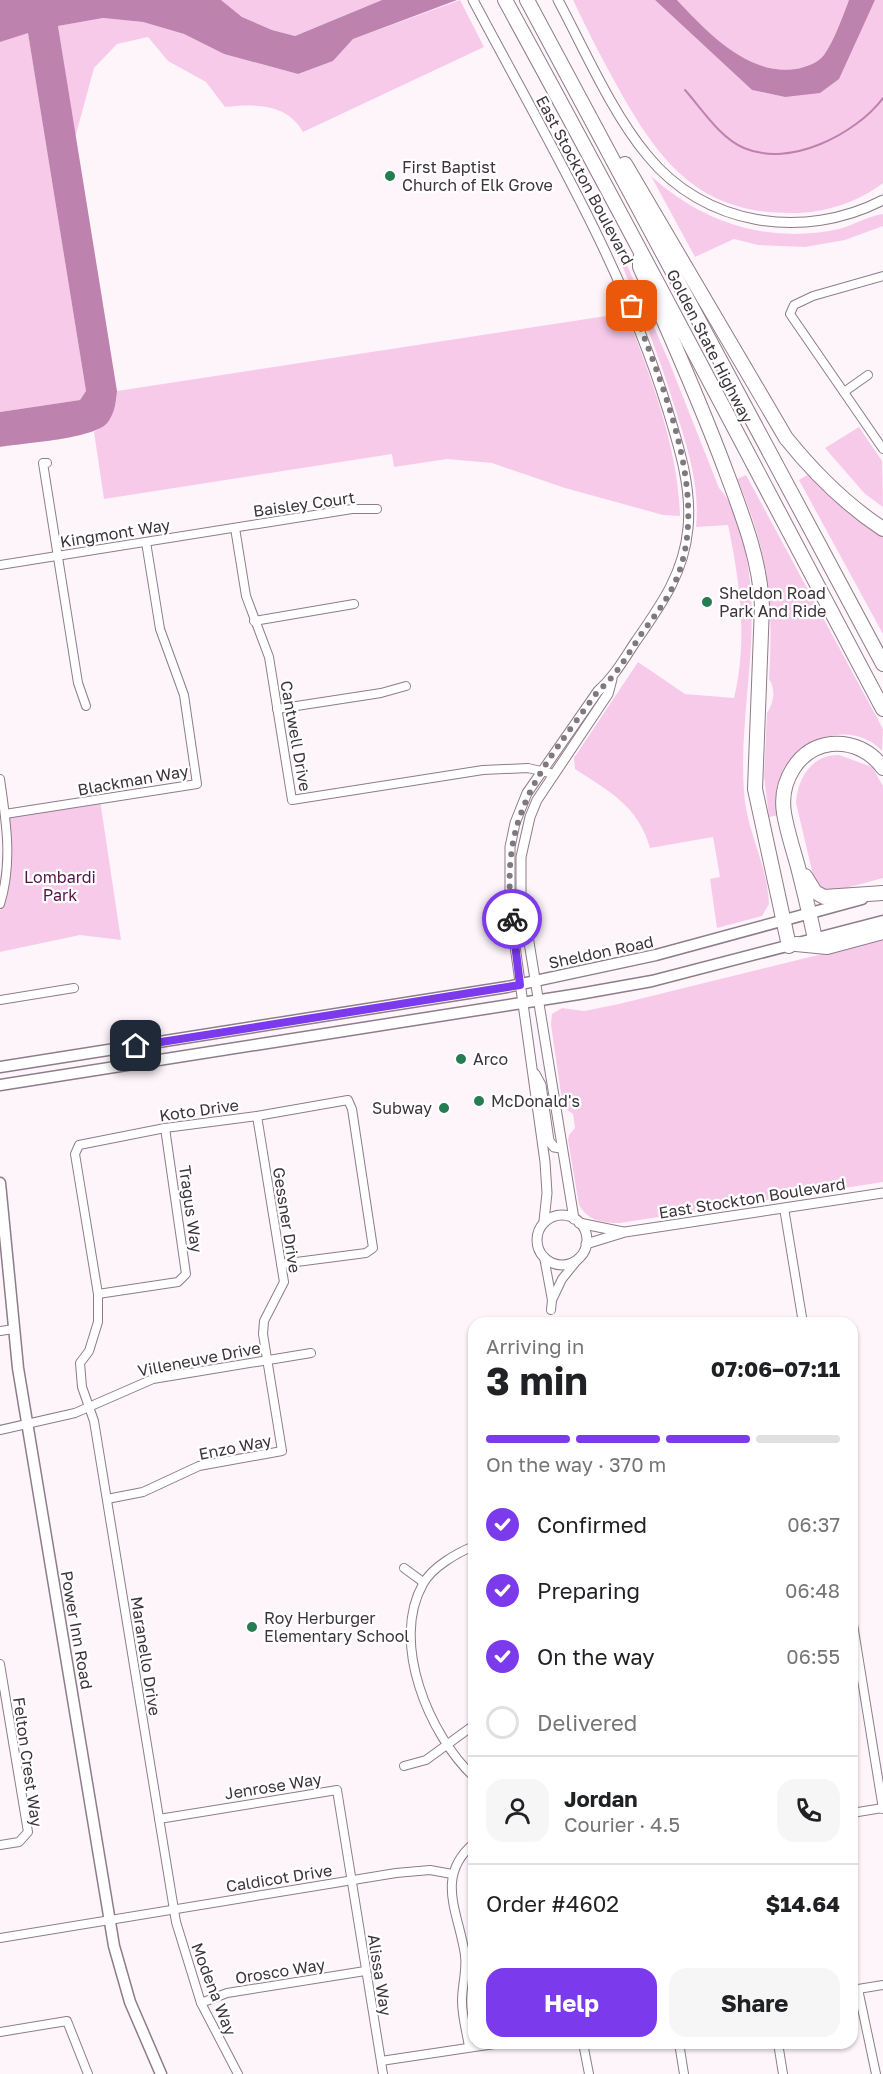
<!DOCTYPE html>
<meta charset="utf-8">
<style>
:root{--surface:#fff;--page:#f6f6f6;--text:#202124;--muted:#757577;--line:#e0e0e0;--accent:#7c3aed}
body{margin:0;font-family:"Golos Text",sans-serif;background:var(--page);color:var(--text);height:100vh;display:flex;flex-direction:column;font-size:22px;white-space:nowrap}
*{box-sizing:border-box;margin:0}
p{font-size:20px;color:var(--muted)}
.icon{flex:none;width:33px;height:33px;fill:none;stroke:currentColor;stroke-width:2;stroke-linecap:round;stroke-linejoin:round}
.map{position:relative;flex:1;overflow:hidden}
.sheet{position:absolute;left:468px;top:1317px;width:390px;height:732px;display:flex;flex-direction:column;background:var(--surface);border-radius:18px;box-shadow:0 2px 4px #0004}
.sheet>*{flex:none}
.pin{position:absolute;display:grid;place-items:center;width:51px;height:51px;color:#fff;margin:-26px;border-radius:12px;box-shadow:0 3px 9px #0006}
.courier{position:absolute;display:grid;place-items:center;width:60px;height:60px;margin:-30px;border:4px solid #7c3aed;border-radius:50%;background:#fff;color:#222;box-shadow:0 2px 8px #0007}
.head em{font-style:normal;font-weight:700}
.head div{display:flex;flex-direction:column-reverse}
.head{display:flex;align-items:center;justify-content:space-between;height:102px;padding:0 18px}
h1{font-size:39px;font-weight:700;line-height:45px}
.bar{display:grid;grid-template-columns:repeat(4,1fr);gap:9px 6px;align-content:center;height:72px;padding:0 18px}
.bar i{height:8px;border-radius:4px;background:var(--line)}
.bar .selected{background:var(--accent)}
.bar p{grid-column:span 4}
.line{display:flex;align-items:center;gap:15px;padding:0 18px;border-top:2px solid var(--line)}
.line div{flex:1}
.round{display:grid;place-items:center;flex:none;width:63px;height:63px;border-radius:18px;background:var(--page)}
ol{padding:0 18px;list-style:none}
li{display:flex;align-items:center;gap:18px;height:66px}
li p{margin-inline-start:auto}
li .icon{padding:6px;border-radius:50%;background:var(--accent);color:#fff;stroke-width:4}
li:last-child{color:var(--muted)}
li i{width:33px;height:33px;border:3px solid var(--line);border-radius:50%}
.cta{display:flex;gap:12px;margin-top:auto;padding:12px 18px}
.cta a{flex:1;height:69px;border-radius:18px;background:var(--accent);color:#fff;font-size:24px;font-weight:700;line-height:69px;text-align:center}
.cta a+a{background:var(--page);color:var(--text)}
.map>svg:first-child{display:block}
.green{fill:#f8caea}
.water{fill:#bd82ad}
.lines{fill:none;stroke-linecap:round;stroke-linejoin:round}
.stream{stroke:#bd82ad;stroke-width:2}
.minor-casing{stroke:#8e7c88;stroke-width:10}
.tertiary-casing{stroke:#8e7c88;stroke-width:11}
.secondary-casing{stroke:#8e7c88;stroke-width:13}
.motorway-casing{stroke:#8e7c88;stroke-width:16}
.minor{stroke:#fff;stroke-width:8}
.tertiary{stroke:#fff;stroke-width:9}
.secondary{stroke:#fff;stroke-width:10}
.motorway{stroke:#fff;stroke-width:14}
.done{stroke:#80787e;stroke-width:6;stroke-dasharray:0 10.8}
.route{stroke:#7c3aed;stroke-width:8}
.poi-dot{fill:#257d51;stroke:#fff;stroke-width:2}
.labels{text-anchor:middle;stroke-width:4.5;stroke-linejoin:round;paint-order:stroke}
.poi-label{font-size:16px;fill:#3c343a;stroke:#fff;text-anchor:start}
.street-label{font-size:16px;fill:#3c343a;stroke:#fff}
.park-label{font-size:16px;fill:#58124a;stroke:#fff}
</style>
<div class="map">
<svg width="883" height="2074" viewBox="0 0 883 2074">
<rect width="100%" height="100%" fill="#fef5fb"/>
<g class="green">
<path d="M 221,0 L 382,0 L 295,36 L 272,30 L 242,17 Z"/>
<path d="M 460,0 L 484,47 L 303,132 C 287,103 255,104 225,107 L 206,82 L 168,61 L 148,37 L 117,44 L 94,68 L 75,138 L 58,26 L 103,18 L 143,22 L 184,34 L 224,54 L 298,74 L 333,61 L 353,39 Z"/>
<path d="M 573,0 L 655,0 L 752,90 L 785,97 L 858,34 L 875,0 L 883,0 L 883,183 C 857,203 822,214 789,213 C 701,213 661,164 621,93 C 604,63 588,32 573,0 Z"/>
<path d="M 677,0 L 849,0 C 842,18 835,39 824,55 C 818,63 806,67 796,69 C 748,76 707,32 677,0 Z"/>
<path d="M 28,32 L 86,391 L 80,400 L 0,412 L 0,42 Z"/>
<path d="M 651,176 C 704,224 769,244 839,229 C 854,225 868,216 883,214 L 883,226 L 845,240 L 805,247 L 758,245 L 734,239 L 695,257 Z"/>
<path d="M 610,231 L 624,258 L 670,364 L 719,488 C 733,503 738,522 743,542 C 765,628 738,706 744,792 C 746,830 768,866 769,904 L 762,916 L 717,928 L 710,879 L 720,877 L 713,837 L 650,848 C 638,806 610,792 575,769 L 574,758 L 638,662 L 685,694 L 734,698 C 748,639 740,583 728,525 L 696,527 C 700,486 688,450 676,411 C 657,349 634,291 607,232 Z"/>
<path d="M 626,313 C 651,377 678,447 680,516 L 663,515 L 565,488 L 492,463 L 447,459 L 394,467 L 392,454 L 104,499 L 94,432 C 111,421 116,411 117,391 Z"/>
<path d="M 859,427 L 882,461 L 883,507 L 865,494 L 825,448 Z"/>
<path d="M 809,474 L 883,533 L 883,634 L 799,480 Z"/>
<path d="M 746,475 L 883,729 L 882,751 C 850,716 788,741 778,783 C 775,793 777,804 779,815 L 769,817 L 764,776 L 767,713 C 774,702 776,690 769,679 C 774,601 768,550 737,479 Z"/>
<path d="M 839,755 L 872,767 L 883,786 L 883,878 L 835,891 L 824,890 L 814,879 L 796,803 C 797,779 812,754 839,755 Z"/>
<path d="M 100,800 L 121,940 L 80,935 L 0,952 L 0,911 L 6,892 L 12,853 L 11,829 L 5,814 Z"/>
<path d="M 883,939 L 883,1182 L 620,1223 C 603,1223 588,1221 579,1205 L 568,1140 L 569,1135 L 575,1128 L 573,1114 L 563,1107 L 551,1025 L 552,1014 L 562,1008 L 584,1011 L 619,1004 Z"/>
</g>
<g class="water">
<path d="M 0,0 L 221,0 L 242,17 L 272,30 L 295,36 L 382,0 L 457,0 L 353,39 L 333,61 L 298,74 L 224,54 L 184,34 L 143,22 L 103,18 L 58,26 L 117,391 C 116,402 115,412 108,422 C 96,439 23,443 0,447 L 0,412 L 80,400 L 86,391 L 28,33 L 0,42 Z"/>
<path d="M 655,0 L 677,0 C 707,32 748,76 796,69 C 806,67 818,63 824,55 C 835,39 842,18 849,0 L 875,0 L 839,79 L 820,93 L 785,97 L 752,90 Z"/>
</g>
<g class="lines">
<path class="stream" d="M 685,90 C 702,109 720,138 744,148 C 790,168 856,134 883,98"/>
<g class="minor-casing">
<g id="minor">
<path d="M 883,276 L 813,296 L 794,305 L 790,314 L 883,449"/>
<path d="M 844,392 L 868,375"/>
<path d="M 47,463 L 43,463 L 78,683 L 86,706"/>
<path d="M 235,528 L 246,596 L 269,657 L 292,800 L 483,770 L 528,768 L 554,774"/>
<path d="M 0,565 L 352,509 L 377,509"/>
<path d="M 254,621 L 354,604"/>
<path d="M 277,709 L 381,693 L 406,686"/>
<path d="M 0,779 C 6,821 13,862 0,904"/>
<path d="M 5,814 L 197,784 L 184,695 L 160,629 L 146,542"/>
<path d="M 0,1000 L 74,988"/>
<path d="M 784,1208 L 803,1323"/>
<path d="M 544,1257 L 552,1300 L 551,1310"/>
<path d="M 98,1294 L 178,1282 L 186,1274 L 165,1128"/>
<path d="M 552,1300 L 562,1279 L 579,1258"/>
<path d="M 0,1331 L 14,1329"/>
<path d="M 0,1430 L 75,1413 L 153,1379 L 311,1353"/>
<path d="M 107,1499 L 143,1492 L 199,1466 L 282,1451 L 263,1334 L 264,1321 L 284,1282 L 257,1116"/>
<path d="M 474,1546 C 457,1553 432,1567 423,1584 C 390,1642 429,1735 474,1777"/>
<path d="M 404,1568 L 423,1582"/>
<path d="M 852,1618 L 883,1809"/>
<path d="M 0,1664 L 28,1832 L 19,1842 L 0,1845"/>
<path d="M 404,1766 L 426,1760 L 474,1725"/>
<path d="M 852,1813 L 883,1808"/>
<path d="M 159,1819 L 337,1790 L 383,2074"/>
<path d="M 0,1938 L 396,1873 L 430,1870 L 452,1874"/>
<path d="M 465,1956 L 474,1955"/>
<path d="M 858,1989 L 876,2074"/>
<path d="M 852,1990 L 883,1985"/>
<path d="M 201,2003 L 227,1993 L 365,1971"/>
<path d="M 0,2032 L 67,2021 L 88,2074"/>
<path d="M 583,2043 L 589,2074"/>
<path d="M 679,2043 L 684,2074"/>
<path d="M 778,2043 L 783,2074"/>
<path d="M 469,2047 C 467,2033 462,2017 462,2001 C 462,1986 467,1970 465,1955 C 459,1913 434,1877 474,1843"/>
<path d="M 381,2061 L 501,2043"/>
<path d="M 238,2074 L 201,2003 L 176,1922 L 94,1421 L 82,1387 L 80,1363 L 89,1351 L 98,1322 L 98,1294 L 75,1154 L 79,1145 L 165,1128 L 257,1116 L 348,1100 L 352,1109 L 373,1248 L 366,1253 L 281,1264"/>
</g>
</g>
<g class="tertiary-casing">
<g id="tertiary">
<path d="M 473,0 C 544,134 622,263 667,408 C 679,447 692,487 688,528 C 684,573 661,605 636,641 C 624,659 614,677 598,691 L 527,793 L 515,823 L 510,847 L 510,910 L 545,1162 L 547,1193 L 544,1221"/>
<path d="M 558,0 C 584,49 612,113 647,155 C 704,226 804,241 883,200"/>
<path d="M 535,1074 L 541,1085 L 549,1141 L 554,1147 L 561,1148"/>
<circle cx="562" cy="1240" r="25"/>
<path d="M 574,1219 L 521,893 L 521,857 L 530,817 L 537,800 L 608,694 L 612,679"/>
<path d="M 579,1223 L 623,1232"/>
<path d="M 586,1244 L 625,1232 L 883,1193"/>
</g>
</g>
<g class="secondary-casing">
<g id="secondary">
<path d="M 0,1067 L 507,987 L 656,955 L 862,899"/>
<path d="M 0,1085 L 579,994 L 652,981 L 883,921"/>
<path d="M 0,1183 L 18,1368 L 114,1946 L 130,2002 L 161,2074"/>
</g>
</g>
<g class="motorway-casing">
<g id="motorway">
<path d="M 505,0 C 634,235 757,472 883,709"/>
<path d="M 527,0 L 883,664"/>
<path d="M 625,164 L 786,438 C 815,474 845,504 883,529"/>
<path d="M 640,259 L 640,267 C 671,336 701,404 727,474 C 743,517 760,560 762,606 L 755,789 L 789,946"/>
<path d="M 805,876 L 815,892 L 824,897 L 883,893"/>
<path d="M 815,939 C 810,915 804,891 798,867 C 793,849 787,831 784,813 C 779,782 798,748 831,744 C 852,742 871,751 883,768"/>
<path d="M 796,944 L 827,947 L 883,932"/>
</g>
</g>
<use href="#minor" class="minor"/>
<use href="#tertiary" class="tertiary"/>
<use href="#secondary" class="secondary"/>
<use href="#motorway" class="motorway"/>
</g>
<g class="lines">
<path class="done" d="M 512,919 C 499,813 540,772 598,691 C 617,675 628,654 642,633 C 657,613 674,591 681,566 C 706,486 661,381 632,306"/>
<path class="route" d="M 136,1046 L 520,985 L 512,919"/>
</g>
<g class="poi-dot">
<circle cx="390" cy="176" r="6"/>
<circle cx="707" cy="602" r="6"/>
<circle cx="461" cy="1059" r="6"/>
<circle cx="479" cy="1101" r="6"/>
<circle cx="444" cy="1108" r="6"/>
<circle cx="252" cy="1627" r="6"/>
</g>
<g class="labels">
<g class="poi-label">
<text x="402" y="173">First Baptist<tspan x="402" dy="18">Church of Elk Grove</tspan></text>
<text x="719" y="599">Sheldon Road<tspan x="719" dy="18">Park And Ride</tspan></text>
<text x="473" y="1065">Arco</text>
<text x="491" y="1107">McDonald's</text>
<text x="432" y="1114" text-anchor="end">Subway</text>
<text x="264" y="1624">Roy Herburger<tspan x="264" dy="18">Elementary School</tspan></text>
</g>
<g class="street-label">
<text transform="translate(585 180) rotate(62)" y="6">East Stockton Boulevard</text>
<text transform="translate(710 346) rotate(63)" y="6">Golden State Highway</text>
<text transform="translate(304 504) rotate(-8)" y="6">Baisley Court</text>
<text transform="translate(115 533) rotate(-9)" y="6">Kingmont Way</text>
<text transform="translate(296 736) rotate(80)" y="6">Cantwell Drive</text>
<text transform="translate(133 780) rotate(-10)" y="6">Blackman Way</text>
<text transform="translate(601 952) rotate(-12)" y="6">Sheldon Road</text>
<text transform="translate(199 1110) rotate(-8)" y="6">Koto Drive</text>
<text transform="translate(752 1198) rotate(-9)" y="6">East Stockton Boulevard</text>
<text transform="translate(191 1209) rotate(82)" y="6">Tragus Way</text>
<text transform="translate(287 1220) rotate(81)" y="6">Gessner Drive</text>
<text transform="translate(199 1359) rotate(-11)" y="6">Villeneuve Drive</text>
<text transform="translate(235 1447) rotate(-11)" y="6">Enzo Way</text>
<text transform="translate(77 1630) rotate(80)" y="6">Power Inn Road</text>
<text transform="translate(146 1656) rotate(81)" y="6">Maranello Drive</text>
<text transform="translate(28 1762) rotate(82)" y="6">Felton Crest Way</text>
<text transform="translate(273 1786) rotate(-9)" y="6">Jenrose Way</text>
<text transform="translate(279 1878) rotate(-9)" y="6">Caldicot Drive</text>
<text transform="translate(280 1971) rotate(-9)" y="6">Orosco Way</text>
<text transform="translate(380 1975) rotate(81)" y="6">Alissa Way</text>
<text transform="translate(214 1989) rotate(69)" y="6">Modena Way</text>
</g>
<g class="park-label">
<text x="60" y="883">Lombardi<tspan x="60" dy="18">Park</tspan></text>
</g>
</g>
</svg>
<div class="pin" style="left:632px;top:306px;background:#ea580c"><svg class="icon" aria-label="bag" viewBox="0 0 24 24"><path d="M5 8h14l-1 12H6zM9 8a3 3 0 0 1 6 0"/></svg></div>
<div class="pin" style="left:136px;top:1046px;background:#1f2937"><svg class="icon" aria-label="home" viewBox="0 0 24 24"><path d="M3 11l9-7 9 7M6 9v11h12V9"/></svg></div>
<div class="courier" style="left:512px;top:919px"><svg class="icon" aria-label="bike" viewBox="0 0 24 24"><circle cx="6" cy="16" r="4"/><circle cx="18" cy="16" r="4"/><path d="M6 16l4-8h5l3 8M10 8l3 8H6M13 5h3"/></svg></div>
<section class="sheet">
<div class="head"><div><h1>3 min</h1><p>Arriving in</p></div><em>07:06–07:11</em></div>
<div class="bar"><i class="selected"></i><i class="selected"></i><i class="selected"></i><i></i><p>On the way · 370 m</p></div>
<ol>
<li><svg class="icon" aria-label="check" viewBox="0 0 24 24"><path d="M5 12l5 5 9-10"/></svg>Confirmed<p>06:37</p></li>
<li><svg class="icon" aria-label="check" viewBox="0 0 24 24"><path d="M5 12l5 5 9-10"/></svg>Preparing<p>06:48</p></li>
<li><svg class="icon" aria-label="check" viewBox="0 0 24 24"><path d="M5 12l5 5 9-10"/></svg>On the way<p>06:55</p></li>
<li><i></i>Delivered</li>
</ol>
<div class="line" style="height:108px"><a class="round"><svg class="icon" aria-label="person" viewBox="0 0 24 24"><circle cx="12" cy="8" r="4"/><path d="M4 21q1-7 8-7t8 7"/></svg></a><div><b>Jordan</b><p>Courier · 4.5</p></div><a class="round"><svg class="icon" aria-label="phone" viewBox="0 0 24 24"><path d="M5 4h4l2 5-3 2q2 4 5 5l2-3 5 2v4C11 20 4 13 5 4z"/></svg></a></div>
<div class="line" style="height:78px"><div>Order #4602</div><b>$14.64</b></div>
<div class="cta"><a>Help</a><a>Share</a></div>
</section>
</div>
